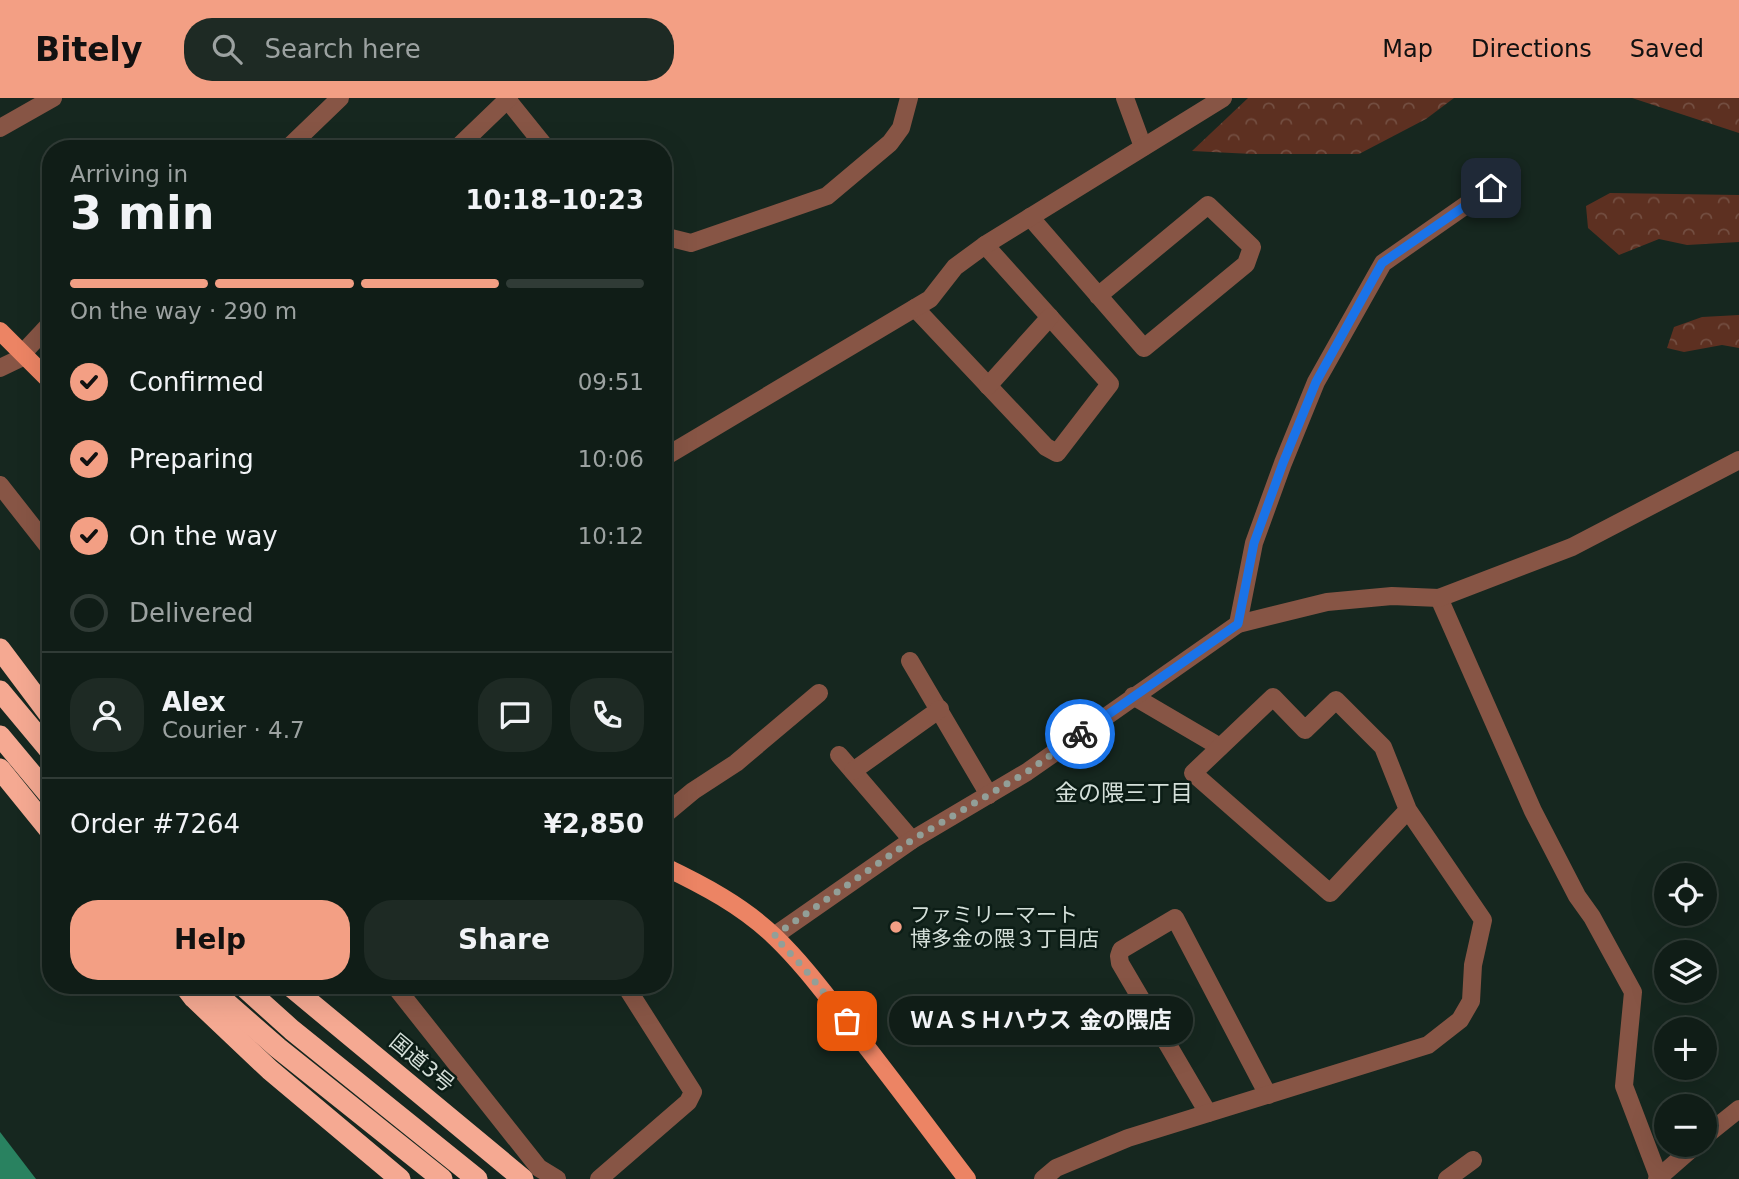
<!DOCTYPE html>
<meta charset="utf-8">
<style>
:root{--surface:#101d17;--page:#1e2a24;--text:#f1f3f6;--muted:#9ca2a1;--line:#303b36;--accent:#f39f84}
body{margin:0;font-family:"DejaVu Sans","Noto Sans JP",sans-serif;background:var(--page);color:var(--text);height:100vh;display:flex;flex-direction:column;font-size:26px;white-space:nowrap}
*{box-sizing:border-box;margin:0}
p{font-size:23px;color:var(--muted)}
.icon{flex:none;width:38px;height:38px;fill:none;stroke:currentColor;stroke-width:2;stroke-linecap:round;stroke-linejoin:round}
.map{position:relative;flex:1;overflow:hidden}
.sheet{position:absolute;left:42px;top:42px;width:630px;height:854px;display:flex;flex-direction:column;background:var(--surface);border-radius:28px;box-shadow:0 7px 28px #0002,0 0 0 2px var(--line)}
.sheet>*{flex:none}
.fabs{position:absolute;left:1654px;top:765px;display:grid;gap:14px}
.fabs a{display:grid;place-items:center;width:63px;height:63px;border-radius:50%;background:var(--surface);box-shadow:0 7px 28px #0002,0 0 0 2px var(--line);font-size:35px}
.pin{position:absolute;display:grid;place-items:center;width:60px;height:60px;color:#fff;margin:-30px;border-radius:14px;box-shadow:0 4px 10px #0006}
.courier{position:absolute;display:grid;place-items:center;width:70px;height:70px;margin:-35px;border:5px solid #1a73e8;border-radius:50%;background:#fff;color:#222;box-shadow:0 2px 9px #0007}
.bubble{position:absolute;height:49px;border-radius:24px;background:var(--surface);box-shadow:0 7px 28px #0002,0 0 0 2px var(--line);font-size:23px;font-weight:700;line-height:49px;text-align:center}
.head em{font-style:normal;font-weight:700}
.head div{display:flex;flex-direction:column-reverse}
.head{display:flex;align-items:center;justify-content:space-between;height:119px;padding:0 28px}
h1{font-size:46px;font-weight:700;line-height:52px}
.bar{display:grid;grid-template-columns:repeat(4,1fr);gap:10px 7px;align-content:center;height:84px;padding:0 28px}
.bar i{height:9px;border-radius:5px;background:var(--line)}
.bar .selected{background:var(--accent)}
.bar p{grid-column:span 4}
.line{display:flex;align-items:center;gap:18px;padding:0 28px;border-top:2px solid var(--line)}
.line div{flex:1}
.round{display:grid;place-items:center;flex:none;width:74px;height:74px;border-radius:28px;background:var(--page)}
ol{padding:0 28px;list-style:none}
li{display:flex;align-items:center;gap:21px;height:77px}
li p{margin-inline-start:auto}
li .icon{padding:7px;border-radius:50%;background:var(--accent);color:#111;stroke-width:4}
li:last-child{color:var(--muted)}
li i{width:38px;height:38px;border:4px solid var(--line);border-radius:50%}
.cta{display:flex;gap:14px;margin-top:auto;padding:14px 28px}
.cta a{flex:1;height:80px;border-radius:28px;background:var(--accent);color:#111;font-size:28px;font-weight:700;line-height:80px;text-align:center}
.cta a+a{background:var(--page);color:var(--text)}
header{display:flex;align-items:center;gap:42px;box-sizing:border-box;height:98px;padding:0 35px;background:var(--accent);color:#111}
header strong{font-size:33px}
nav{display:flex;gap:38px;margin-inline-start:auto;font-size:24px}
.search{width:490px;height:63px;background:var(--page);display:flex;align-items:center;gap:18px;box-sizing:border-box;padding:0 24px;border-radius:28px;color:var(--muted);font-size:26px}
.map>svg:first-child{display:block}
.forest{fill:url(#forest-crowns)}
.water{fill:#298260}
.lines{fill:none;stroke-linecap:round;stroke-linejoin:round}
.minor{stroke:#875545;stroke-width:18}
.major{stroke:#ec8464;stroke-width:18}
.highway{stroke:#f5a992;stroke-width:21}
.done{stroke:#929f98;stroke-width:7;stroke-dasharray:0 12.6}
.route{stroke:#1a73e8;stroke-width:9}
.poi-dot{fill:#f39f84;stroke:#0c1d16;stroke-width:2.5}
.labels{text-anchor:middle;stroke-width:5;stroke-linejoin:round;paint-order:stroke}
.poi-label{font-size:21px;fill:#d4dfd9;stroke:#0c1d16;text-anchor:start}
.street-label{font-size:21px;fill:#d4dfd9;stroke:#0c1d16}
.neighbourhood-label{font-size:23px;fill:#d4dfd9;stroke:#0c1d16}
</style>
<header>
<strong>Bitely</strong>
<div class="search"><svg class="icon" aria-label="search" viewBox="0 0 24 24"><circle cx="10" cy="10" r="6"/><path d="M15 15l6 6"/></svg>Search here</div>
<nav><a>Map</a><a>Directions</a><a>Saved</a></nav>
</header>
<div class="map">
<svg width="1739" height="1081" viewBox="0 0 1739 1081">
<defs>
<pattern id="forest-crowns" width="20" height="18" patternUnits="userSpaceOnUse" patternTransform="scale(1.75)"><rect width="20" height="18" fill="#5d3021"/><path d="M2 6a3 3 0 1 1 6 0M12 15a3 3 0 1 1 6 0" fill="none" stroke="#734e41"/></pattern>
</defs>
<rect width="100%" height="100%" fill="#16271f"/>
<g class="forest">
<path d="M 1248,0 L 1454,0 L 1426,21 L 1359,56 L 1252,56 L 1192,53 Z"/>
<path d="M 1632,0 L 1739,0 L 1739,35 Z"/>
<path d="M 1610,95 L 1739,97 L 1739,144 L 1687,147 L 1659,141 L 1619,157 L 1588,130 L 1586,108 Z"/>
<path d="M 1739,217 L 1739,250 L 1722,247 L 1684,254 L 1667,250 L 1674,229 L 1702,219 Z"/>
</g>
<path class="water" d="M 0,1034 L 36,1081 L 0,1081 Z"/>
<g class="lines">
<g class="minor">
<path d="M 506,0 L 547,51"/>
<path d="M 1125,0 L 1143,49"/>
<path d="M 0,30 L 53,0"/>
<path d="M 287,51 L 340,0"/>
<path d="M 456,51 L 509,0"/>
<path d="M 1030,119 L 1144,250 L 1246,166 L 1252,149 L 1208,107 L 1098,198"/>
<path d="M 663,138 L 691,145 L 827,98 L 890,45 L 901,30 L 909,0"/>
<path d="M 915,210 L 1046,349 L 1057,355 L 1110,286 L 985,147"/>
<path d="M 23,255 L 51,225"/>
<path d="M 0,270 L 25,258"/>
<path d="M 988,288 L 1050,219"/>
<path d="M 663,360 L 930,201 L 955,169 L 985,147 L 1223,0"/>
<path d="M 0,387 L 51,452"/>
<path d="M 1439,500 L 1533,713 L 1577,798 L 1592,819 L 1633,894 L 1624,988 L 1659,1080"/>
<path d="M 1238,526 L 1254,445 L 1283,365 L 1316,284 L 1383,165 L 1512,75"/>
<path d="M 910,563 L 989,697"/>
<path d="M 1133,598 L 1220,649"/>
<path d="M 839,657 L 912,742"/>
<path d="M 853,673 L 940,611"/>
<path d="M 663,718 L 693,693 L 736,665 L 819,595"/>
<path d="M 774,838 L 912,742 L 1027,674 L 1238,526 L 1327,504 L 1392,498 L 1439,500 L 1572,449 L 1739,362"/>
<path d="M 394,887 L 539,1070 L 557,1081"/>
<path d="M 1208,1015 L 1120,865 L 1119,858 L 1121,852 L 1175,820 L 1268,997"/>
<path d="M 1704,1039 L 1739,1011"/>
<path d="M 599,1081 L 688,1004 L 693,994 L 625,887"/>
<path d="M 1043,1081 L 1056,1070 L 1128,1040 L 1428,947 L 1460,922 L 1471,903 L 1473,867 L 1483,822 L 1408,712 L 1383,649 L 1336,602 L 1305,632 L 1273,599 L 1193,675 L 1330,795 L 1408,712"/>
<path d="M 1447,1081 L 1473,1062"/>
<path d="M 1657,1081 L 1697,1046"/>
</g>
<g class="major">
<path d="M 0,233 L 51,284"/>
<path d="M 663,768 C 703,787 743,808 775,839 C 801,864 822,892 844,920 C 886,973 926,1027 967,1081"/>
</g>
<g class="highway">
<path d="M 0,551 L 51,619"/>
<path d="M 0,593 L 51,654"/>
<path d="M 0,638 L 51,699"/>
<path d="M 0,671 L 51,734"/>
<path d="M 184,887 L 194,900 L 270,972 L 400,1081"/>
<path d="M 206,887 L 278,950 L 442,1081"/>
<path d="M 242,887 L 292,932 L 477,1081"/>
<path d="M 289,887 L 523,1081"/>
</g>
</g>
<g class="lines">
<path class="done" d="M 847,923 L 803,869 L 774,838 L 912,742 L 1027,674 L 1080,636"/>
<path class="route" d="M 1080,636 L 1238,526 L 1254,445 L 1283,365 L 1316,284 L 1382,165 L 1491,90"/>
</g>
<circle class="poi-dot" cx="896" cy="829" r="7"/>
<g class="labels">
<g class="poi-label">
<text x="910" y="824">ファミリーマート<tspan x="910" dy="24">博多金の隈３丁目店</tspan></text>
</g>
<g class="street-label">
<text transform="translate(422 965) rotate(40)" y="7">国道3号</text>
</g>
<g class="neighbourhood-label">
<text x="1124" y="703">金の隈三丁目</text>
</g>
</g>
</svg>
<div class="fabs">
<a><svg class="icon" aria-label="locate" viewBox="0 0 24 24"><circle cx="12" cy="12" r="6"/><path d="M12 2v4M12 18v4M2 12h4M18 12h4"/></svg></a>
<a><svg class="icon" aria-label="layers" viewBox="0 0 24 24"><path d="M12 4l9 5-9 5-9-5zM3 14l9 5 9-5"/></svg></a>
<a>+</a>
<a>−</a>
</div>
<div class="pin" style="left:847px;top:923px;background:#ea580c"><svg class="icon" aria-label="bag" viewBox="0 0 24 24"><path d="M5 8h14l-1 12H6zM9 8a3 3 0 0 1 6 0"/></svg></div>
<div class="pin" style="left:1491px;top:90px;background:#1f2937"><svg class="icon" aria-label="home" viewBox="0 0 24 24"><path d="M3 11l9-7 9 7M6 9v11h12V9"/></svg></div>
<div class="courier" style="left:1080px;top:636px"><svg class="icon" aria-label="bike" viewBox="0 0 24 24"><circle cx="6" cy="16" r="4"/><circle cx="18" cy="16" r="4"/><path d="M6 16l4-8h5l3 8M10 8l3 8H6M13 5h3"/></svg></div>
<div class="bubble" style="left:889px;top:898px;width:304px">ＷＡＳＨハウス 金の隈店</div>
<section class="sheet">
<div class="head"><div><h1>3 min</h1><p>Arriving in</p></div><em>10:18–10:23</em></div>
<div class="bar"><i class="selected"></i><i class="selected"></i><i class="selected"></i><i></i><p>On the way · 290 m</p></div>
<ol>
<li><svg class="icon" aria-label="check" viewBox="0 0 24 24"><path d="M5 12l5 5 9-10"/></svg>Confirmed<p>09:51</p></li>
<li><svg class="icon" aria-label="check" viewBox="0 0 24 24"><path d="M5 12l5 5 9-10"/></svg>Preparing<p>10:06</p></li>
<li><svg class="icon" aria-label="check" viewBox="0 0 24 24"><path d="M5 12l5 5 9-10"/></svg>On the way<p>10:12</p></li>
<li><i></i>Delivered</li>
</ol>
<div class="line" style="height:126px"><a class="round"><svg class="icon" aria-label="person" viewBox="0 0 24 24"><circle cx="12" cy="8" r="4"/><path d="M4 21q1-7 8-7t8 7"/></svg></a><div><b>Alex</b><p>Courier · 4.7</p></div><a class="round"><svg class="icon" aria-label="chat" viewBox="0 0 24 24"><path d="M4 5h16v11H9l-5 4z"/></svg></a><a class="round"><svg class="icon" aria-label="phone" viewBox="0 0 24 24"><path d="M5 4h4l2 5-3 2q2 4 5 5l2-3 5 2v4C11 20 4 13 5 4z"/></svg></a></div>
<div class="line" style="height:91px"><div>Order #7264</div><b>¥2,850</b></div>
<div class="cta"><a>Help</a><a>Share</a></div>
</section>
</div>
